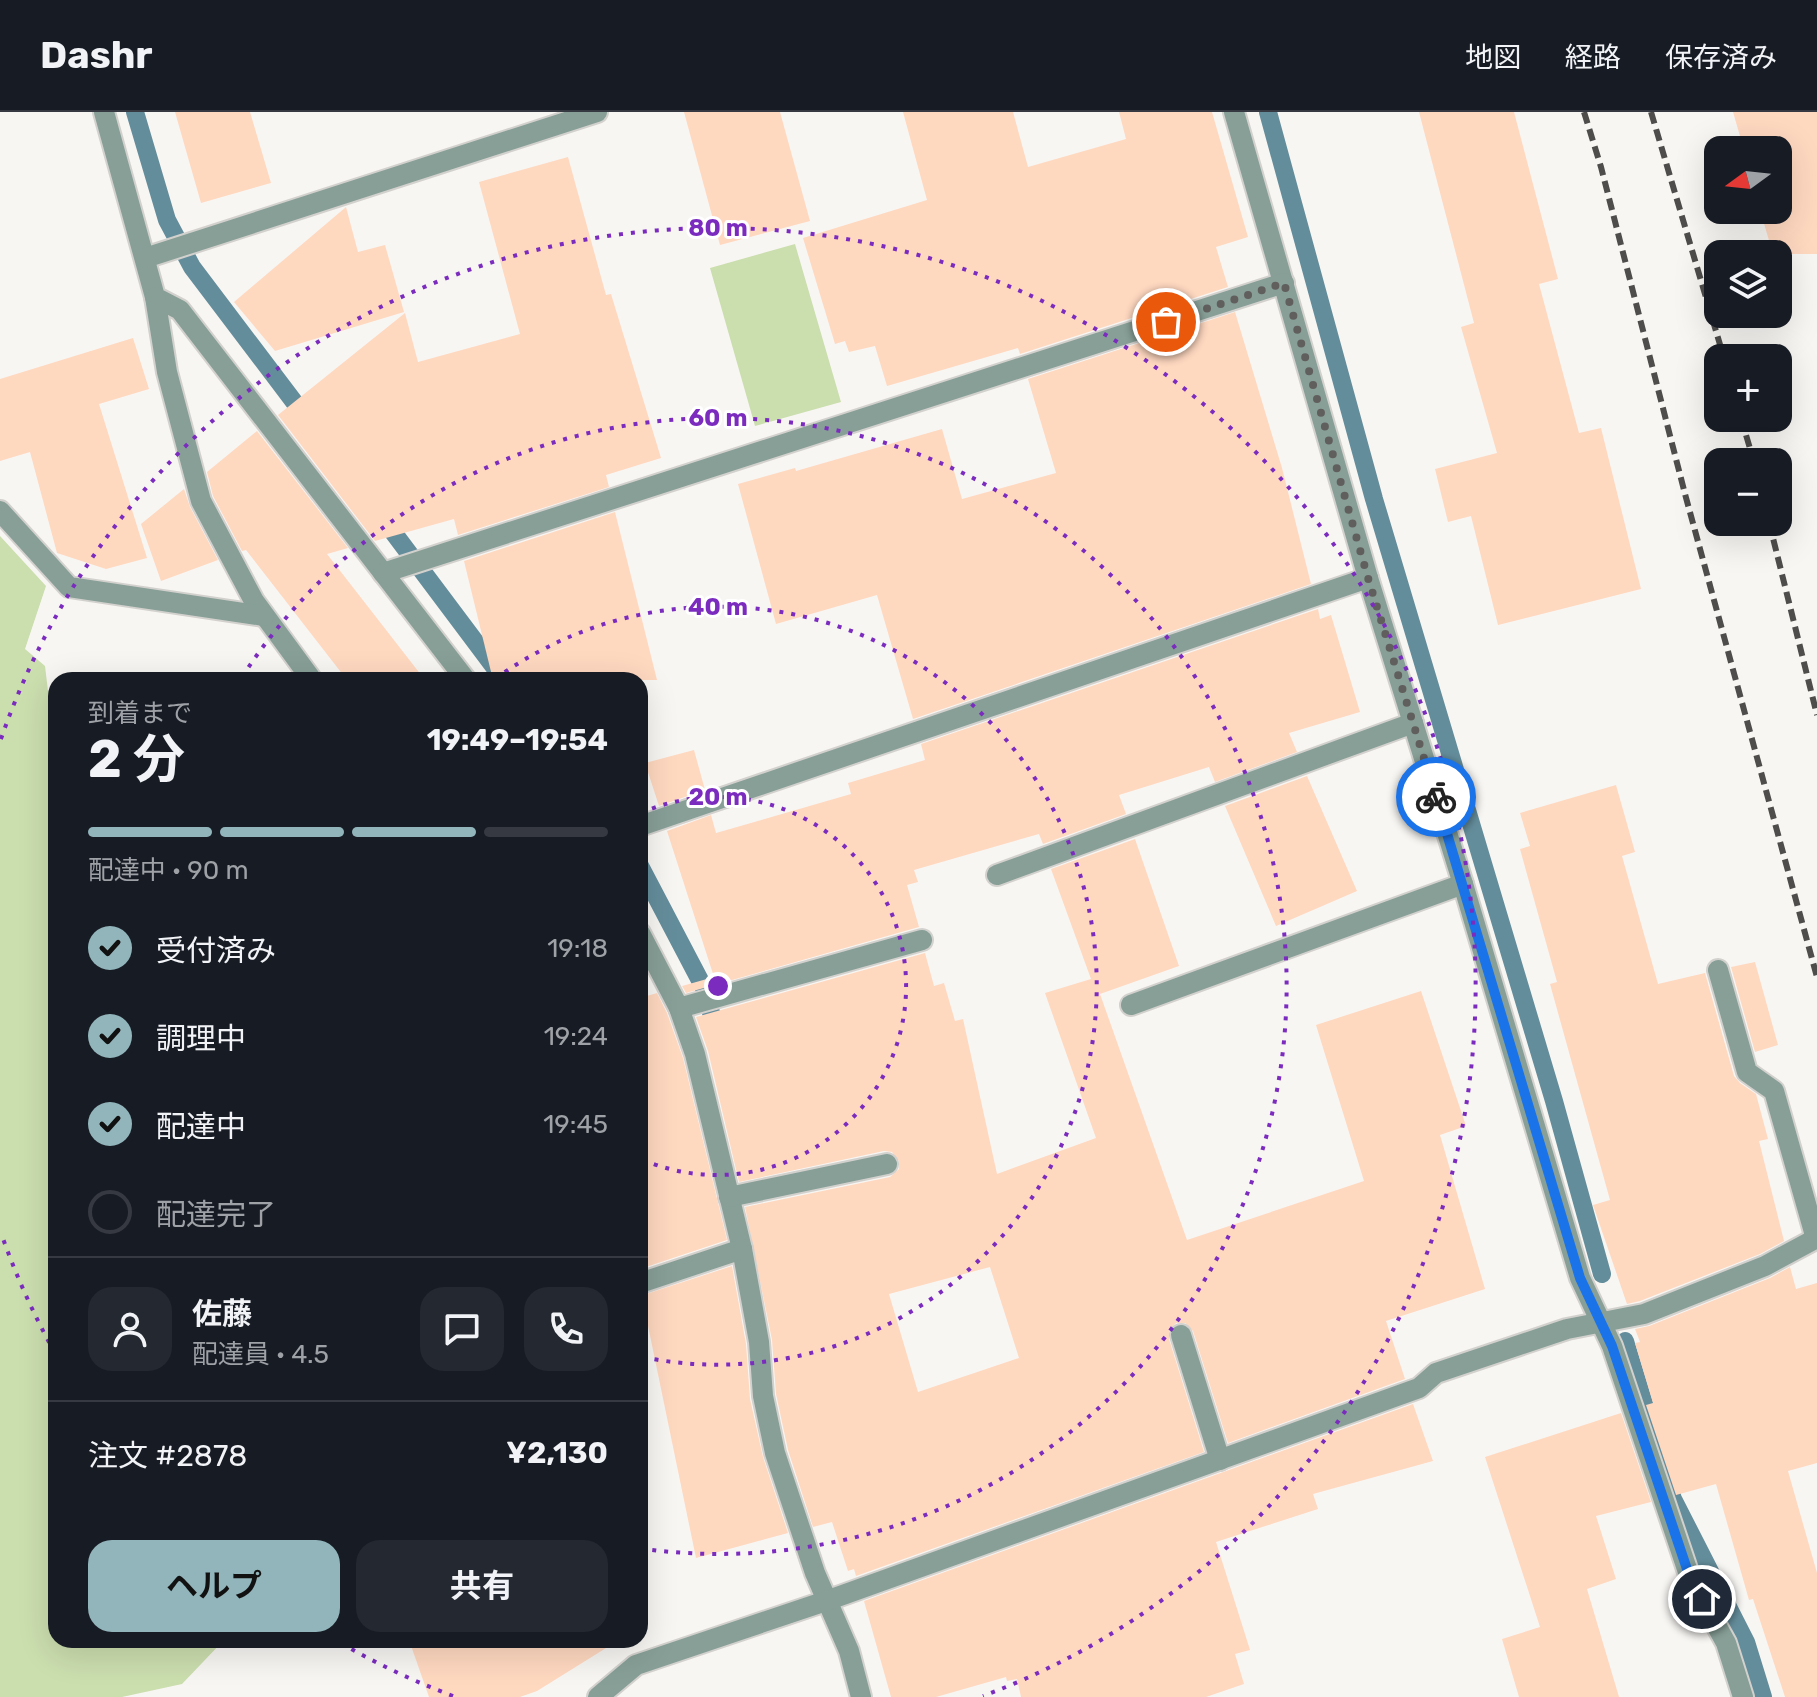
<!DOCTYPE html>
<html lang="ja">
<meta charset="utf-8">
<style>
:root{--surface:#171b24;--page:#242831;--text:#f1f3f6;--muted:#9ea1a6;--line:#363941;--accent:#92b5bb}
body{margin:0;font-family:Rubik,"Noto Sans JP",sans-serif;background:var(--page);color:var(--text);height:100vh;display:flex;flex-direction:column;font-size:30px;white-space:nowrap}
*{box-sizing:border-box;margin:0}
p{font-size:26px;color:var(--muted)}
.icon{flex:none;width:44px;height:44px;fill:none;stroke:currentColor;stroke-width:2;stroke-linecap:round;stroke-linejoin:round}
.map{position:relative;flex:1;overflow:hidden}
.details{position:absolute;left:48px;top:560px;width:600px;height:976px;display:flex;flex-direction:column;background:var(--surface);border-radius:24px;box-shadow:0 8px 32px #0002}
.details>*{flex:none}
.needle{width:52px;rotate:255deg}
.controls{position:absolute;left:1704px;top:24px;display:grid;gap:16px}
.controls a{display:grid;place-items:center;width:88px;height:88px;border-radius:16px;background:var(--surface);box-shadow:0 8px 32px #0002;font-size:40px}
.pin{position:absolute;display:grid;place-items:center;width:68px;height:68px;color:#fff;margin:-34px;border:4px solid #fff;border-radius:50%;box-shadow:0 2px 8px #0007}
.courier{position:absolute;display:grid;place-items:center;width:80px;height:80px;margin:-40px;border:6px solid #1a73e8;border-radius:50%;background:#fff;color:#222;box-shadow:0 2px 10px #0007}
.head em{font-style:normal;font-weight:700}
.head div{display:flex;flex-direction:column-reverse}
.head{display:flex;align-items:center;justify-content:space-between;height:136px;padding:0 40px}
h1{font-size:52px;font-weight:700;line-height:60px}
.bar{display:grid;grid-template-columns:repeat(4,1fr);gap:12px 8px;align-content:center;height:96px;padding:0 40px}
.bar i{height:10px;border-radius:6px;background:var(--line)}
.bar .on{background:var(--accent)}
.bar p{grid-column:span 4}
.line{display:flex;align-items:center;gap:20px;padding:0 40px;border-top:2px solid var(--line)}
.line div{flex:1}
.round{display:grid;place-items:center;flex:none;width:84px;height:84px;border-radius:24px;background:var(--page)}
ol{padding:0 40px;list-style:none}
li{display:flex;align-items:center;gap:24px;height:88px}
li p{margin-inline-start:auto}
li .icon{padding:8px;border-radius:50%;background:var(--accent);color:#111;stroke-width:4}
li:last-child{color:var(--muted)}
li i{width:44px;height:44px;border:4px solid var(--line);border-radius:50%}
.cta{display:flex;gap:16px;margin-top:auto;padding:16px 40px}
.cta a{flex:1;height:92px;border-radius:24px;background:var(--accent);color:#111;font-size:32px;font-weight:700;line-height:92px;text-align:center}
.cta a+a{background:var(--page);color:var(--text)}
header{display:flex;align-items:center;gap:48px;box-sizing:border-box;height:112px;padding:0 40px;background:var(--surface);border-bottom:2px solid var(--line)}
header strong{font-size:38px}
nav{display:flex;gap:44px;margin-inline-start:auto;font-size:28px}
.map>svg:first-child{display:block}
.green{fill:#cbdeae}
.lines{fill:none;stroke-linecap:round;stroke-linejoin:round}
.stream{stroke:#648d9b;stroke-width:18}
.building{fill:#ffd8c0;fill-rule:evenodd}
.lane-casing{stroke:#d3d1ce;stroke-width:24}
.street-casing{stroke:#d3d1ce;stroke-width:24}
.lane{stroke:#879f97;stroke-width:20}
.street{stroke:#879f97;stroke-width:20}
.rail{stroke:#4e4d4b;stroke-width:6;stroke-dasharray:12 6;stroke-linecap:butt}
.done{stroke:#615f5e;stroke-width:8;stroke-dasharray:0 14.4}
.route{stroke:#1a73e8;stroke-width:10}
.ring{fill:none;stroke:#7b2cbf;stroke-width:4;stroke-dasharray:4 8}
.centre{fill:#7b2cbf;stroke:#fff;stroke-width:4}
.ring-label{font-size:24px;text-anchor:middle;font-weight:bold;fill:#7b2cbf;stroke:#fff;stroke-width:6;stroke-linejoin:round;paint-order:stroke}
</style>
<header>
<strong>Dashr</strong>
<nav><a>地図</a><a>経路</a><a>保存済み</a></nav>
</header>
<div class="map">
<svg width="1817" height="1585" viewBox="0 0 1817 1585">
<rect width="100%" height="100%" fill="#f8f6f3"/>
<g class="green">
<path d="M 795,132 L 841,290 L 755,314 L 710,156 Z"/>
<path d="M 0,424 L 46,474 L 25,537 L 45,554 L 48,579 L 56,582 L 56,1528 L 224,1528 L 182,1572 L 122,1585 L 0,1585 Z"/>
</g>
<g class="lines">
<g class="stream">
<path d="M 135,0 L 167,108 L 192,155 L 307,307"/>
<path d="M 1268,0 L 1374,387 L 1554,989 L 1602,1162"/>
<path d="M 381,404 L 504,568"/>
<path d="M 640,754 L 704,876 L 718,925"/>
<path d="M 1625,1229 L 1673,1387 L 1746,1530 L 1763,1585"/>
</g>
</g>
<g class="building">
<path d="M 175,0 L 250,0 L 271,71 L 201,91 Z"/>
<path d="M 684,0 L 780,0 L 810,109 L 720,133 Z"/>
<path d="M 903,0 L 1013,0 L 1028,55 L 1126,27 L 1119,0 L 1212,0 L 1248,125 L 1216,135 L 1228,175 L 1020,242 L 1018,236 L 887,274 L 875,234 L 849,240 L 845,229 L 835,232 L 803,126 L 927,88 Z"/>
<path d="M 1419,0 L 1514,0 L 1558,167 L 1539,172 L 1579,321 L 1601,316 L 1641,477 L 1498,513 L 1471,404 L 1448,410 L 1435,357 L 1497,341 L 1461,215 L 1474,211 Z"/>
<path d="M 1733,0 L 1817,0 L 1817,142 L 1773,142 L 1760,98 L 1778,98 L 1778,38 L 1744,38 Z"/>
<path d="M 568,45 L 606,183 L 611,182 L 661,346 L 606,363 L 609,375 L 458,423 L 454,407 L 375,429 L 278,303 L 405,201 L 418,250 L 520,222 L 479,70 Z"/>
<path d="M 346,95 L 358,140 L 385,133 L 404,200 L 275,239 L 234,190 Z"/>
<path d="M 1235,200 L 1282,356 L 1311,472 L 913,607 L 877,483 L 776,512 L 738,372 L 795,356 L 796,359 L 942,317 L 962,387 L 1056,361 L 1028,267 Z"/>
<path d="M 133,226 L 149,277 L 99,292 L 147,446 L 106,457 L 57,441 L 30,340 L 0,349 L 0,267 Z"/>
<path d="M 257,319 L 348,436 L 327,442 L 425,568 L 347,568 L 246,438 L 242,439 L 213,384 L 207,360 Z"/>
<path d="M 184,377 L 190,395 L 218,448 L 161,469 L 141,412 Z"/>
<path d="M 615,400 L 657,568 L 493,568 L 464,449 Z"/>
<path d="M 1318,497 L 1320,507 L 1331,503 L 1360,600 L 1289,621 L 1297,640 L 1215,670 L 1209,655 L 1119,683 L 1126,702 L 1043,732 L 1039,722 L 914,758 L 918,770 L 907,773 L 919,815 L 686,881 L 682,874 L 714,865 L 667,719 L 711,703 L 716,721 L 851,682 L 848,671 L 925,648 L 921,632 Z"/>
<path d="M 694,638 L 705,678 L 659,694 L 645,651 Z"/>
<path d="M 1307,664 L 1357,779 L 1276,814 L 1225,694 Z"/>
<path d="M 1616,673 L 1635,740 L 1622,744 L 1658,872 L 1705,861 L 1734,964 L 1740,971 L 1756,982 L 1768,1027 L 1759,1029 L 1784,1129 L 1760,1142 L 1640,1189 L 1627,1192 L 1593,1093 L 1610,1088 L 1550,872 L 1557,870 L 1520,737 L 1530,734 L 1520,701 Z"/>
<path d="M 1135,727 L 1179,854 L 1100,882 L 1187,1128 L 1364,1069 L 1316,913 L 1421,879 L 1466,1014 L 1440,1023 L 1485,1177 L 1386,1209 L 1405,1267 L 1228,1331 L 1193,1219 L 1185,1211 L 1176,1211 L 1169,1219 L 1169,1227 L 1204,1340 L 856,1464 L 854,1457 L 848,1459 L 832,1410 L 813,1415 L 788,1338 L 776,1282 L 772,1228 L 745,1095 L 890,1065 L 899,1057 L 899,1049 L 892,1040 L 884,1039 L 739,1070 L 708,939 L 696,905 L 925,841 L 934,874 L 944,871 L 955,909 L 963,907 L 997,1062 L 1096,1026 L 1045,881 L 1091,867 L 1051,757 ZM 990,1155 L 1019,1246 L 918,1280 L 889,1182 Z"/>
<path d="M 1755,850 L 1778,933 L 1755,940 L 1731,855 Z"/>
<path d="M 657,881 L 667,901 L 683,946 L 727,1128 L 640,1157 L 640,886 Z"/>
<path d="M 732,1154 L 746,1232 L 750,1287 L 763,1345 L 788,1421 L 696,1446 L 647,1209 L 640,1211 L 640,1184 Z"/>
<path d="M 1790,1155 L 1796,1177 L 1817,1171 L 1817,1351 L 1788,1359 L 1817,1461 L 1817,1585 L 1785,1585 L 1753,1487 L 1749,1488 L 1716,1372 L 1676,1383 L 1646,1293 L 1653,1291 L 1635,1231 L 1640,1230 L 1635,1217 L 1649,1214 L 1770,1166 Z"/>
<path d="M 1413,1292 L 1433,1349 L 1313,1382 L 1318,1397 L 1216,1430 L 1250,1538 L 1235,1542 L 1244,1572 L 1206,1585 L 1021,1585 L 1017,1567 L 1007,1569 L 1006,1565 L 936,1585 L 891,1585 L 864,1489 Z"/>
<path d="M 1621,1301 L 1651,1390 L 1596,1404 L 1616,1467 L 1587,1477 L 1619,1585 L 1519,1585 L 1502,1527 L 1540,1515 L 1485,1345 Z"/>
<path d="M 409,1528 L 619,1528 L 537,1579 L 520,1585 L 429,1585 Z"/>
</g>
<g class="lines">
<g class="lane-casing">
<path id="lane" d="M 1718,858 L 1747,960 L 1774,979 L 1816,1127"/>
</g>
<g class="street-casing">
<g id="street">
<path d="M 104,0 L 155,185 L 180,198 L 466,568"/>
<path d="M 1234,0 L 1368,466 L 1463,772 L 1580,1166 L 1612,1234 L 1690,1466 L 1726,1531 L 1743,1585"/>
<path d="M 145,146 L 597,0"/>
<path d="M 155,185 L 167,260 L 201,389 L 254,489 L 312,568"/>
<path d="M 0,399 L 69,475 L 264,504"/>
<path d="M 383,461 L 1284,171"/>
<path d="M 640,714 L 1368,466"/>
<path d="M 997,763 L 1413,611"/>
<path d="M 640,821 L 679,896 L 695,942 L 742,1137 L 759,1230 L 763,1284 L 775,1341 L 815,1461 L 849,1539 L 861,1585"/>
<path d="M 1131,893 L 1463,772"/>
<path d="M 679,896 L 922,828"/>
<path d="M 729,1085 L 887,1052"/>
<path d="M 640,1171 L 742,1137"/>
<path d="M 1181,1223 L 1220,1348"/>
<path d="M 598,1585 L 636,1553 L 826,1489 L 1419,1276 L 1436,1261 L 1567,1217 L 1644,1202 L 1765,1154 L 1817,1126"/>
</g>
</g>
<use href="#lane" class="lane"/>
<use href="#street" class="street"/>
<g class="rail">
<path d="M 1584,0 L 1601,55 L 1685,382 L 1817,865"/>
<path d="M 1651,0 L 1724,246"/>
<path d="M 1741,306 L 1754,350"/>
<path d="M 1769,410 L 1817,603"/>
</g>
</g>
<g class="lines">
<path class="done" d="M 1166,210 L 1284,171 L 1368,466 L 1436,685"/>
<path class="route" d="M 1436,685 L 1580,1166 L 1612,1234 L 1690,1466 L 1702,1487"/>
</g>
<g class="ring">
<path d="M641 701A189 189 0 1 1 641 1047"/>
<path d="M495 567A379 379 0 1 1 642 1245"/>
<path d="M242 565A568 568 0 1 1 644 1437"/>
<path d="M453 1584A758 758 0 0 1 339 1530M55 1241A758 758 0 0 1 1 1121M1 627A758 758 0 1 1 983 1584"/>
</g>
<circle cx="718" cy="874" r="12" class="centre"/>
<g class="ring-label">
<text x="718" y="124">80 m</text>
<text x="718" y="314">60 m</text>
<text x="718" y="503">40 m</text>
<text x="718" y="693">20 m</text>
</g>
</svg>
<div class="controls">
<a><svg class="needle" viewBox="-14 -14 28 28"><path d="M0-13l5 13h-10z" fill="#e53935"/><path d="M0 13l5-13h-10z" fill="#9ea1a6"/></svg></a>
<a><svg class="icon" aria-label="layers" viewBox="0 0 24 24"><path d="M12 4l9 5-9 5-9-5zM3 14l9 5 9-5"/></svg></a>
<a>+</a>
<a>−</a>
</div>
<div class="pin" style="left:1166px;top:210px;background:#ea580c"><svg class="icon" aria-label="bag" viewBox="0 0 24 24"><path d="M5 8h14l-1 12H6zM9 8a3 3 0 0 1 6 0"/></svg></div>
<div class="pin" style="left:1702px;top:1487px;background:#1f2937"><svg class="icon" aria-label="home" viewBox="0 0 24 24"><path d="M3 11l9-7 9 7M6 9v11h12V9"/></svg></div>
<div class="courier" style="left:1436px;top:685px"><svg class="icon" aria-label="bike" viewBox="0 0 24 24"><circle cx="6" cy="16" r="4"/><circle cx="18" cy="16" r="4"/><path d="M6 16l4-8h5l3 8M10 8l3 8H6M13 5h3"/></svg></div>
<section class="details">
<div class="head"><div><h1>2 分</h1><p>到着まで</p></div><em>19:49–19:54</em></div>
<div class="bar"><i class="on"></i><i class="on"></i><i class="on"></i><i></i><p>配達中 · 90 m</p></div>
<ol>
<li><svg class="icon" aria-label="check" viewBox="0 0 24 24"><path d="M5 12l5 5 9-10"/></svg>受付済み<p>19:18</p></li>
<li><svg class="icon" aria-label="check" viewBox="0 0 24 24"><path d="M5 12l5 5 9-10"/></svg>調理中<p>19:24</p></li>
<li><svg class="icon" aria-label="check" viewBox="0 0 24 24"><path d="M5 12l5 5 9-10"/></svg>配達中<p>19:45</p></li>
<li><i></i>配達完了</li>
</ol>
<div class="line" style="height:144px"><a class="round"><svg class="icon" aria-label="person" viewBox="0 0 24 24"><circle cx="12" cy="8" r="4"/><path d="M4 21q1-7 8-7t8 7"/></svg></a><div><b>佐藤</b><p>配達員 · 4.5</p></div><a class="round"><svg class="icon" aria-label="chat" viewBox="0 0 24 24"><path d="M4 5h16v11H9l-5 4z"/></svg></a><a class="round"><svg class="icon" aria-label="phone" viewBox="0 0 24 24"><path d="M5 4h4l2 5-3 2q2 4 5 5l2-3 5 2v4C11 20 4 13 5 4z"/></svg></a></div>
<div class="line" style="height:104px"><div>注文 #2878</div><b>¥2,130</b></div>
<div class="cta"><a>ヘルプ</a><a>共有</a></div>
</section>
</div>
